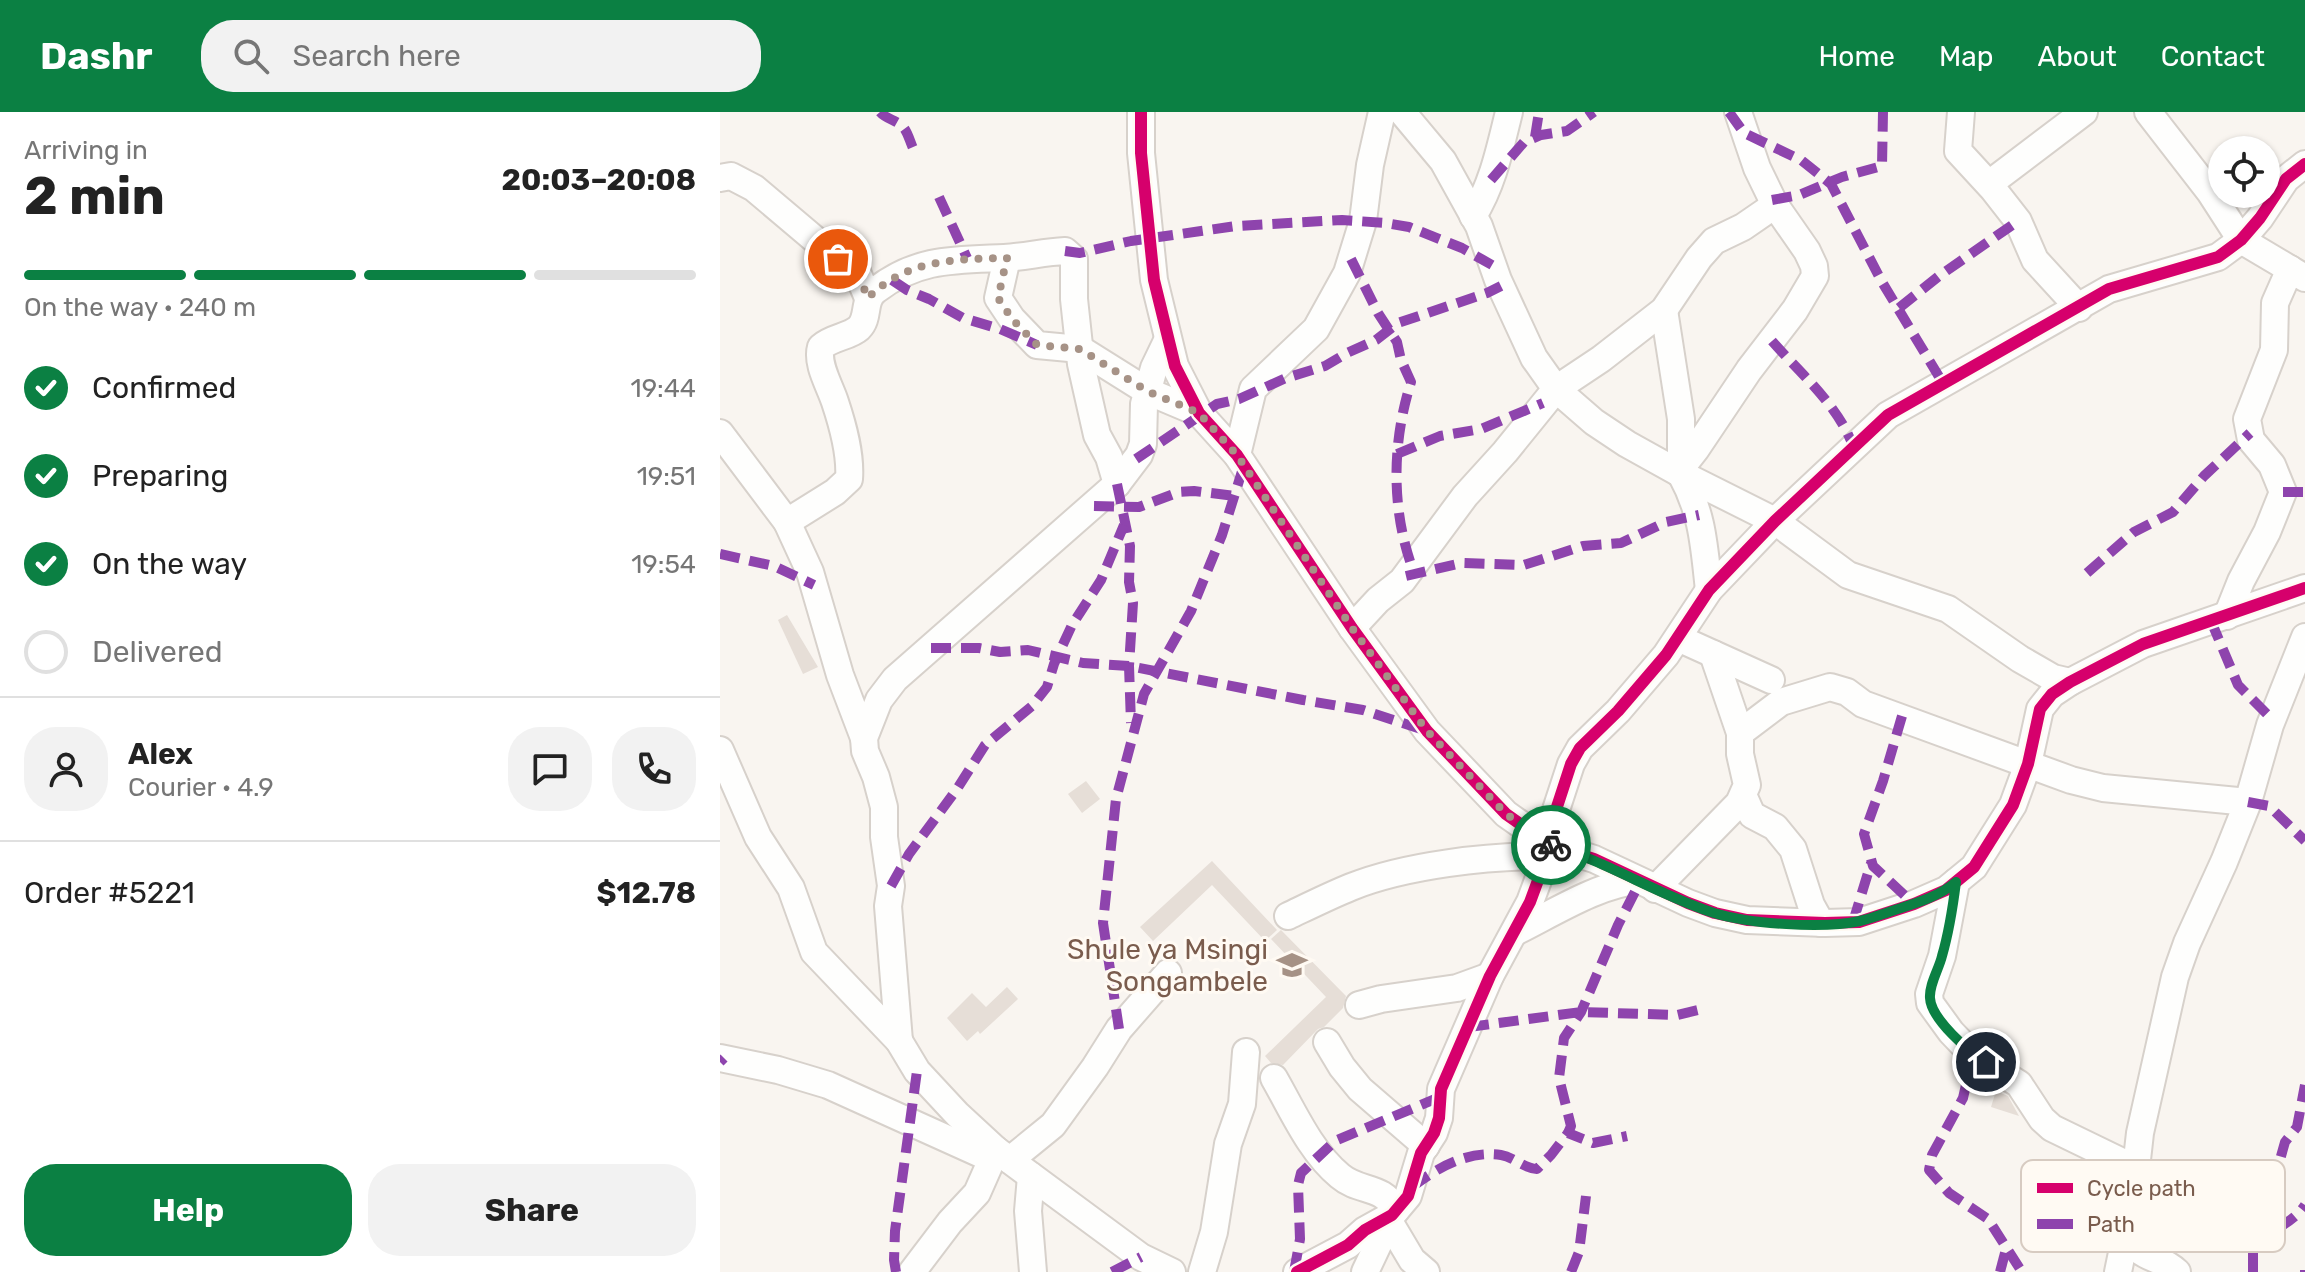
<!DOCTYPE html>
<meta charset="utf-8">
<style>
:root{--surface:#fff;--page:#f2f2f2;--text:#222;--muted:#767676;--line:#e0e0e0;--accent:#0b8043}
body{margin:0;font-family:Rubik,sans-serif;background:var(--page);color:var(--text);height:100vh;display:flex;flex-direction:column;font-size:30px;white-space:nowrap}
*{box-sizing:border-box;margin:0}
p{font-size:26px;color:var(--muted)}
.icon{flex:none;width:44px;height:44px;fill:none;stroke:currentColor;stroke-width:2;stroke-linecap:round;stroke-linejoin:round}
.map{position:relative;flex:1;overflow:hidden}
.side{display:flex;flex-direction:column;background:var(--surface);width:720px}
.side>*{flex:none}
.controls{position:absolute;left:1488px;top:24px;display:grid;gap:16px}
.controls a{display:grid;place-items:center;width:72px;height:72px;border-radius:50%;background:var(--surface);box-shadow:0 2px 6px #0004;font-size:40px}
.pin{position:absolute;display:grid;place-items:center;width:68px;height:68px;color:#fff;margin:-34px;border:4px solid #fff;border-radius:50%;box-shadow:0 2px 8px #0007}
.courier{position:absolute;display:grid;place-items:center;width:80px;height:80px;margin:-40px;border:6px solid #0b8043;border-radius:50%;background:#fff;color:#222;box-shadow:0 2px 10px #0007}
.head em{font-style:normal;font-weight:700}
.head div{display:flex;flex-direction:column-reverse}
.head{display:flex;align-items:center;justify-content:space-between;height:136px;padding:0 24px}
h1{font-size:52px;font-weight:700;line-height:60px}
.bar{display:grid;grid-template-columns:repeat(4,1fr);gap:12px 8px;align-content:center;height:96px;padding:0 24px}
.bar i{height:10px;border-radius:6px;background:var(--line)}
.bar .selected{background:var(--accent)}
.bar p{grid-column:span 4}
.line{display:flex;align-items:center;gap:20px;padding:0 24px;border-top:2px solid var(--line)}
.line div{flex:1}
.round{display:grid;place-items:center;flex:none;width:84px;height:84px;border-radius:32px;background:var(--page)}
ol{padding:0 24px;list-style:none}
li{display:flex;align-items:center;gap:24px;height:88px}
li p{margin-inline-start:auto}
li .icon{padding:8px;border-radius:50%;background:var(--accent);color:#fff;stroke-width:4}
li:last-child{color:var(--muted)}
li i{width:44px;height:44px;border:4px solid var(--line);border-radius:50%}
.button{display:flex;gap:16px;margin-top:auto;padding:16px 24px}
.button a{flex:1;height:92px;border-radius:32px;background:var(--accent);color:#fff;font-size:32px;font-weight:700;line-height:92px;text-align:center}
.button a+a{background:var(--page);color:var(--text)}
header{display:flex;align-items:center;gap:48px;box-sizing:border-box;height:112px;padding:0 40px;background:var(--accent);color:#fff}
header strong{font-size:38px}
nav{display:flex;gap:44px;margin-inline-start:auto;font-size:28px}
.search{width:560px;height:72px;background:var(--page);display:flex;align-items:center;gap:20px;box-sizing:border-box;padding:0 28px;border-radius:32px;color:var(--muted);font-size:30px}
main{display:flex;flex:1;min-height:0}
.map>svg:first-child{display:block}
.building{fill:#e6ded7}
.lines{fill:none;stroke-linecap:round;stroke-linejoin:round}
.minor-casing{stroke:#d7d1cb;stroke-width:30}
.minor{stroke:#fefefd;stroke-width:26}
.quiet{stroke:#8e44ad;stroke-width:10;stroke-dasharray:20 10;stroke-linecap:butt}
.cycleway-casing{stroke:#fffaf3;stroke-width:17}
.cycleway{stroke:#d6006c;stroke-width:12}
.done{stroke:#a69286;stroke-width:8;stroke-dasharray:0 14.4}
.route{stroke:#0b8043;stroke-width:10}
.labels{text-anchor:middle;stroke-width:6;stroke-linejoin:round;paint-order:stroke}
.poi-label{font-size:28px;fill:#7a5c4d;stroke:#fffaf3;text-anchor:end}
.key{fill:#fffaf3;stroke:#d7cbc1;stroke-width:2}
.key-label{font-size:22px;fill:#7a5c4d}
</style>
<header>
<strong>Dashr</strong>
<div class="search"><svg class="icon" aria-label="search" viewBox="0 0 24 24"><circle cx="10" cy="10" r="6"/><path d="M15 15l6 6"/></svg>Search here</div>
<nav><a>Home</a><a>Map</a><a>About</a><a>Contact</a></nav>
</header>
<main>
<section class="side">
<div class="head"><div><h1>2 min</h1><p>Arriving in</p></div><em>20:03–20:08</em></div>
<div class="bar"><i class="selected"></i><i class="selected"></i><i class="selected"></i><i></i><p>On the way · 240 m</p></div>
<ol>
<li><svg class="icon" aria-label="check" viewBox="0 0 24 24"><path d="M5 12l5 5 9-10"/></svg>Confirmed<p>19:44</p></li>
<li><svg class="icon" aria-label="check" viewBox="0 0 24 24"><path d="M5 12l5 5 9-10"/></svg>Preparing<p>19:51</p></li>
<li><svg class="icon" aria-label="check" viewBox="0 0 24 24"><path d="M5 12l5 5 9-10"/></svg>On the way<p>19:54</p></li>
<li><i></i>Delivered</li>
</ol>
<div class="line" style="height:144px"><a class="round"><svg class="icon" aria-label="person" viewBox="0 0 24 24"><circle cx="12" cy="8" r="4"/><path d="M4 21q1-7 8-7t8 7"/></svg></a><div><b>Alex</b><p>Courier · 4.9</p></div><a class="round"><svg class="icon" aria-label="chat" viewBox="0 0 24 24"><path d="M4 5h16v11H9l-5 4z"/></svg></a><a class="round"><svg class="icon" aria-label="phone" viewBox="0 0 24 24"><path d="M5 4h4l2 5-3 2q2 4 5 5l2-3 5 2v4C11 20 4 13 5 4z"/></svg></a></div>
<div class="line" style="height:104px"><div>Order #5221</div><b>$12.78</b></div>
<div class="button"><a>Help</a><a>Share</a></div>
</section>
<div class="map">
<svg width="1585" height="1160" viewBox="0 0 1585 1160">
<rect width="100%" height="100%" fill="#f9f5f0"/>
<g class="building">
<path d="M 67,503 L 98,555 L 83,562 L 58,508 Z"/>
<path d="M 366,669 L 380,687 L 362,701 L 348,682 Z"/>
<path d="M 492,749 L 557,818 L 545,829 L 492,773 L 433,829 L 420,815 Z"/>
<path d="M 561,818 L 626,884 L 623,896 L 604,915 L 598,917 L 563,953 L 551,951 L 545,944 L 606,885 L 551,827 Z"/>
<path d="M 287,875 L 298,887 L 260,922 L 258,919 L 247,929 L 227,906 L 252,881 L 266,895 Z"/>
<path d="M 1276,979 L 1288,984 L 1299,1004 L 1271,995 Z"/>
</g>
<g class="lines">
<g class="minor-casing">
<g id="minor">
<path d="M 421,0 L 421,41 L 434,168 L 455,254 L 479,301 L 517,343 L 632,516 L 707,619 L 786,702 L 830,733 L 874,747 L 968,791 L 995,801 L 1027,808 L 1105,811 L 1139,810 L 1194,792 L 1226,778 L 1254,755 L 1293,693 L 1308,652 L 1320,597 L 1332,582 L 1350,570 L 1423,532 L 1585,476"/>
<path d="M 682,0 L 723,49 L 759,114 L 778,168 L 814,246 L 836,277 L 874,310 L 907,332 L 961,362 L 1055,409 L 1128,463 L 1228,497 L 1300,547 L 1333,566 L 1350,570"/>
<path d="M 1241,0 L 1238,39 L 1273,77 L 1298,109 L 1315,148 L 1359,196"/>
<path d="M 1428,0 L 1490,80 L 1521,128 L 1585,166"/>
<path d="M 0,66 L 11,64 L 34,76 L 118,147 L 135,155 L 148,186"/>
<path d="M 1269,72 L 1364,0"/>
<path d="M 753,104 C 773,72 780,36 789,0"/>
<path d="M 287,146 L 278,186 L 292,207 L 317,233 L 360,237 L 427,279 L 479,301"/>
<path d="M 944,198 L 961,307 L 961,356"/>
<path d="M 0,321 L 67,410 L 90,460 L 120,563 L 144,626"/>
<path d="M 517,343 L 533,277 L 596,217 L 627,161 L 643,109 L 650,53 L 662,0"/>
<path d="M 958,360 L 976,337 L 1029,258 L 1075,198 L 1095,164 L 1094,154 L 1087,139 L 1055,93 L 1037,56 L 1018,0"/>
<path d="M 961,362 C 983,402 984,434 989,478"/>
<path d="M 67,410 L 115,380 L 129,367 C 131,342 123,314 115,290 C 110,274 96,252 101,235 C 112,225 129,225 139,216 C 150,205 142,188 156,178 C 197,146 235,148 284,146 C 304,145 324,140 345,139 L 354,147 L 354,187 L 361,252 L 377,323 L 389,345 L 397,372"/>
<path d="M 1507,504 L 1521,469 L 1547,420 L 1563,380 L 1552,353 L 1531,328 L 1527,307 L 1554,238 L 1555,191 L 1570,157"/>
<path d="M 632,516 L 658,488 L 682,469 L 745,384 L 785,340 L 836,277 L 881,247 L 944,198 L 979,146 L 994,129 L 1023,115 L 1055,93"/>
<path d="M 958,526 L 1051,568"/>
<path d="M 1020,621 L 1061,590 L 1110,575 L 1127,580 L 1143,592 L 1351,668 L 1383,676 L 1528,690"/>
<path d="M 0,638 L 38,725 L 71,776 L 94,840 L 179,929 L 197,959 L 237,1002 L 276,1038 L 421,1145 L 452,1160"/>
<path d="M 1024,685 L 1032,703 L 1055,715 L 1073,737 L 1091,793 L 1101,811"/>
<path d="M 1236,770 L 1222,844 L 1209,882 L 1210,891 L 1231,920 L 1253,943 L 1299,972 L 1322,1007 L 1332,1016 L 1400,1049 L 1412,1077"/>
<path d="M 935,777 L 1019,691 L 1027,673 L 1020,642 L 1020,621 L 993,542"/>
<path d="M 568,804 C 589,794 609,784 631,775 C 686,753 768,744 827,744"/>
<path d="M 795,820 C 830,803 880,771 918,769"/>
<path d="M 639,893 L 661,887 L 737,876 L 770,864"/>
<path d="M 179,929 L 168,794 L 171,774 L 164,725 L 164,695 L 156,665 L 145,639 L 144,626 L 159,588 L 175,567 L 397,372 L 419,343 L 423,332 L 424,292 L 434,256 L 447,229"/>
<path d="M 607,930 L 622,955 L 640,977 L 706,1034"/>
<path d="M 0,946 L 58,958 L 108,973 L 272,1047"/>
<path d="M 554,966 C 573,999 590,1039 620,1064 C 640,1081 662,1072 676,1098"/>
<path d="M 290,1048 L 333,1013 L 375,955 L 399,917 L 448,861"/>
<path d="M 311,1064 L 308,1099 L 313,1160"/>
<path d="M 670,1111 L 692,1148 L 706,1160"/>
<path d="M 1406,1120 C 1421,1151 1437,1141 1457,1160"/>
<path d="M 192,1160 L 230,1110 L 257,1081 L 276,1038"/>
<path d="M 482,1160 L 494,1120 L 508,1032 L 522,992 L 526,940"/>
<path d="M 577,1160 L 628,1133 L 645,1118 L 672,1103 L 688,1084 L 701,1041 L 714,1021 L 719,1006 L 721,977 L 770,864 L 810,790 L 827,744 L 834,704 L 851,652 L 860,636 L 898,599 L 946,543 L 989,478 L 1055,409 L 1168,303 L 1389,177 L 1498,145 L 1521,128 L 1540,106 L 1566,67 L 1585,52"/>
<path d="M 645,1160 L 672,1103"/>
<path d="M 1398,1160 L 1412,1092 L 1420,1021 L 1455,865 L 1467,831 L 1504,750 L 1528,690 L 1550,613 L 1585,525"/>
</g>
</g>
<use href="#minor" class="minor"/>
<g class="quiet">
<path d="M 160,0 C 166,7 176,8 182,14 C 188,19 190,31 194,38"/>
<path d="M 1009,0 L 1024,21 L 1081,48 L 1111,72 L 1162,170 L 1224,273"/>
<path d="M 815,25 L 819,0"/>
<path d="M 771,68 L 804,30 L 821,23 L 847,19 L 874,0"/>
<path d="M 219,85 L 247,146"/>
<path d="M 1052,88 L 1079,83 L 1122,65 L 1162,54 L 1163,0"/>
<path d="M 345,139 L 360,141 L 411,129 L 516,114 L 622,108 L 666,111 L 689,115 L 742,136 L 772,153"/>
<path d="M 631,147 L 658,201 L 677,230 L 681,248 L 691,270 C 672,330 671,396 692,455"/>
<path d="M 172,168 L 187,178 L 209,187 L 243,206 L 280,217 L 317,233"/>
<path d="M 1179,196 L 1219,164 L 1298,109"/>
<path d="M 1052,229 C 1080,261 1118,293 1133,334"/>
<path d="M 677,342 L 720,324 L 761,317 L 823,291"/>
<path d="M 416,347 L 497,292 L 519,287 L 566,266 L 605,254 L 627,241 L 656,228 L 678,211 L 767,181 L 781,174"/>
<path d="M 397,372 L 410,434 L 409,470 L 413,491 L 409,554 L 411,611"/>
<path d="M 1563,380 L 1585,380"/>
<path d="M 374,394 L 419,395 L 459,380 L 474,379 L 515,384"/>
<path d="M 0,442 L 54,454 L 94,473"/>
<path d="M 1367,461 L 1414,420 L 1453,400 L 1484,364 L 1530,321"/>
<path d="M 686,464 L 742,451 L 804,453 L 863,434 L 901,431 L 946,410 L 979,403"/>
<path d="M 1491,509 L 1518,573 L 1552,607"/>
<path d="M 211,536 L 259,536 L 280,540 L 308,538 L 363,551 L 409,554 L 583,588 L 643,598 L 704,618"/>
<path d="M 1182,604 L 1163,669 L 1144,722 L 1153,754 L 1194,792"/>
<path d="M 1528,690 L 1549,694 L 1585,729"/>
<path d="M 171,774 L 189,742 L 237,677 L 265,633 L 312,594 L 327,575 L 334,552 L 352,513 L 381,468 L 404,413"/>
<path d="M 1133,810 L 1151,751"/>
<path d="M 749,915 L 861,900 L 957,903 L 987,896"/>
<path d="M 399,917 L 383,811 L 396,687 L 424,582 L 471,499 L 502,423 L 524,353"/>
<path d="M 1253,943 L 1243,986 L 1212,1043 L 1209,1058 L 1229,1081 L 1268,1107 L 1302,1160"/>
<path d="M 0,950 L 4,946"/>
<path d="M 848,1021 L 851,1014 L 839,966 L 844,926 L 861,900 L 898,813 L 920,770"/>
<path d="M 692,1075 C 717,1056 748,1038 781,1043 C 794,1045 803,1056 817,1057 L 831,1043 L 848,1021 L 873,1031 L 907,1024"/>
<path d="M 1533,1132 C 1550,1119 1573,1111 1585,1093"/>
<path d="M 176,1160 L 174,1148 L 175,1119 L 197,959"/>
<path d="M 392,1160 L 421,1145"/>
<path d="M 574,1160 L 580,1127 L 578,1073 L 581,1061 L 615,1029 L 720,985"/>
<path d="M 851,1160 L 859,1140 L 866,1084"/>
<path d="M 1280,1160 L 1286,1137"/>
<path d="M 1533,1160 L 1533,1132 L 1542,1097 L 1554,1069 L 1565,1030 L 1577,1015 L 1585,973"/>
<path d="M 1585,1160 L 1585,1158"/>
</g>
<g class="cycleway-casing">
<g id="cycleway">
<path d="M 421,0 L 421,41 L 434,168 L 455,254 L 479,301 L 517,343 L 632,516 L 707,619 L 786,702 L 830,733 L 874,747 L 968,791 L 995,801 L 1027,808 L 1105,811 L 1139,810 L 1194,792 L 1226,778 L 1254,755 L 1293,693 L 1308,652 L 1320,597 L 1332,582 L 1350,570 L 1423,532 L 1585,476"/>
<path d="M 577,1160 L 628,1133 L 645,1118 L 672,1103 L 688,1084 L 701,1041 L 714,1021 L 719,1006 L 721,977 L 770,864 L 810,790 L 827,744 L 834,704 L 851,652 L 860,636 L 898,599 L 946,543 L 989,478 L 1055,409 L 1168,303 L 1389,177 L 1498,145 L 1521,128 L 1540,106 L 1566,67 L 1585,52"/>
</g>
</g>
<use href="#cycleway" class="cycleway"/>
</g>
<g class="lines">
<path class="done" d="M 118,147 L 135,155 L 148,186 C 186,147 237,147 287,146 L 278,186 L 292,207 L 317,233 L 360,237 L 427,279 L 479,301 L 517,343 L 632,516 L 707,619 L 786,702 L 831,733"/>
<path class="route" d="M 831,733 C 888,750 938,783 994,801 C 1030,812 1103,817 1140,809 C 1150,807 1160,803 1169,800 C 1193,792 1217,786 1236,770 C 1233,794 1229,820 1222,844 C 1219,857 1209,872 1210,886 C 1211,907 1249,940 1266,950"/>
</g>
<defs>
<g id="school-bare" transform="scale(2.4)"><path d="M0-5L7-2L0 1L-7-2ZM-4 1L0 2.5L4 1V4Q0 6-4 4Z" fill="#a69286" stroke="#fffaf3" stroke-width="2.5" paint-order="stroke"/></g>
</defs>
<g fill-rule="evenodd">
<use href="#school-bare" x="572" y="853"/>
</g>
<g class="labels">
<g class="poi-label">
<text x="548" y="847">Shule ya Msingi<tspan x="548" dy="32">Songambele</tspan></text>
</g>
</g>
<rect x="1301" y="1048" width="264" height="92" rx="12" class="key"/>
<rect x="1317" y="1071" width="36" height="10" fill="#d6006c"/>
<rect x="1317" y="1107" width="36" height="10" fill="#8e44ad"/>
<g class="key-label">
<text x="1367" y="1084">Cycle path</text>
<text x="1367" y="1120">Path</text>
</g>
</svg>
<div class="controls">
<a><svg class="icon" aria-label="locate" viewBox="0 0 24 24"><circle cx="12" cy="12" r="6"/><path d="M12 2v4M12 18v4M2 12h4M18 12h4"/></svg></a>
</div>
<div class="pin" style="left:118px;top:147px;background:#ea580c"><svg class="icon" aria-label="bag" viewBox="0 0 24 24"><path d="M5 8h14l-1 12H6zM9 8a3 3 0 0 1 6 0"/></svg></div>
<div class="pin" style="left:1266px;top:950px;background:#1f2937"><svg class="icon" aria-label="home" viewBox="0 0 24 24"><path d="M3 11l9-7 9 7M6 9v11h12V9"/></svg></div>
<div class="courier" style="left:831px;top:733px"><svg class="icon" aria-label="bike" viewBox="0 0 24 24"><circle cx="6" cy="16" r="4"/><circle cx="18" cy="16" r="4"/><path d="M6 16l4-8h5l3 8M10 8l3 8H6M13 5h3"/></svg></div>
</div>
</main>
